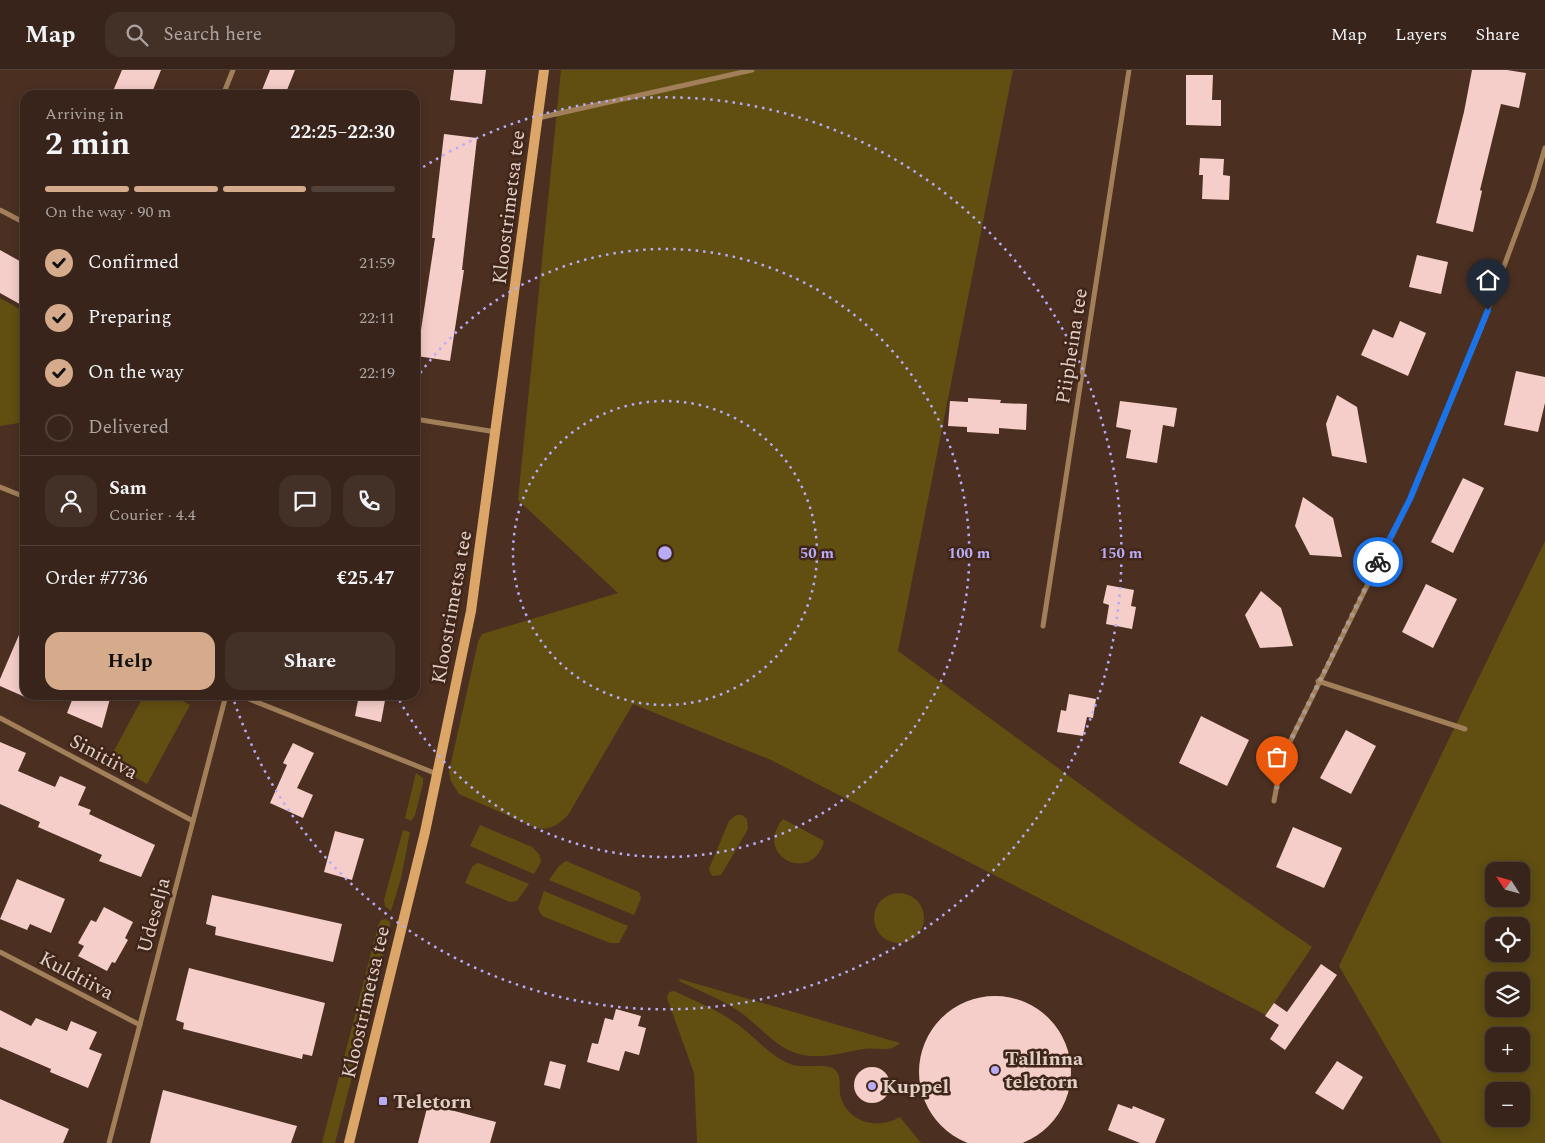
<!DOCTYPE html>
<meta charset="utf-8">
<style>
:root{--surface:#38241a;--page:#433027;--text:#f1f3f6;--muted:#aba4a2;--line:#524139;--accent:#d6ab8b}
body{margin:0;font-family:Spectral,serif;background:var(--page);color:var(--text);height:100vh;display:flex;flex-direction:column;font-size:19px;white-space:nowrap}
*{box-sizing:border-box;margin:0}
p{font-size:16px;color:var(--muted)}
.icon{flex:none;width:28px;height:28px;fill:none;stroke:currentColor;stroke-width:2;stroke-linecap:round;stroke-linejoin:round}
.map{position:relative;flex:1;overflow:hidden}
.sheet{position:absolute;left:20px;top:20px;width:400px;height:610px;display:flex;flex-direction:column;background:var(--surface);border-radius:15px;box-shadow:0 2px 12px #0003,0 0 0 1px var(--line)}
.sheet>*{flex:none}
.needle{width:32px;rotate:306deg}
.tools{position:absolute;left:1485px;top:792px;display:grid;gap:10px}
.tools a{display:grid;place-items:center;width:45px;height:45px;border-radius:10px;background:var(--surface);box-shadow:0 2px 12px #0003,0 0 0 1px var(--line);font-size:25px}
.pin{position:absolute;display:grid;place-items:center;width:42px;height:42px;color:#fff;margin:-51px -21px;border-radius:50% 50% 50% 0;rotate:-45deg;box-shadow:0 0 5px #0007}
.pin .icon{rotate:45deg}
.courier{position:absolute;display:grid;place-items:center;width:50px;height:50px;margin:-25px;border:4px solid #1a73e8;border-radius:50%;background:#fff;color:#222;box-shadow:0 1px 6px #0007}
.summary em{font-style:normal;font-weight:700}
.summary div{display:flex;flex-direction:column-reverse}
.summary{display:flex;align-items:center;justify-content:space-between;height:85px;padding:0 25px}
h1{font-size:32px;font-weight:700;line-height:38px}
.bar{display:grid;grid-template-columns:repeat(4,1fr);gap:8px 5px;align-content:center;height:60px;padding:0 25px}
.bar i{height:6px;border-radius:4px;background:var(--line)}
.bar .selected{background:var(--accent)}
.bar p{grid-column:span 4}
.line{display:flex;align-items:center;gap:12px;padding:0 25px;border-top:1px solid var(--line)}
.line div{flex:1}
.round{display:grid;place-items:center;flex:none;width:52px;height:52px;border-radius:15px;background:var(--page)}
ol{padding:0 25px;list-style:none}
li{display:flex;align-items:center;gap:15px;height:55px}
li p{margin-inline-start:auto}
li .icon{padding:5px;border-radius:50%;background:var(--accent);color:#111;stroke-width:4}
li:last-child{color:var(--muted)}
li i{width:28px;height:28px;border:2px solid var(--line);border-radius:50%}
.primary-button{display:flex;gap:10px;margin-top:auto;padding:10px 25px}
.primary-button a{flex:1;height:58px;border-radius:15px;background:var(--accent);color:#111;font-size:20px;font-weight:700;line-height:58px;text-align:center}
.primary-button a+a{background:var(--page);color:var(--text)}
header{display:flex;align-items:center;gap:30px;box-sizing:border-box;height:70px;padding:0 25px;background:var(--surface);border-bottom:1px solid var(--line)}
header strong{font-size:24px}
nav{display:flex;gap:28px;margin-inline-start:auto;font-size:18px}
.search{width:350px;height:45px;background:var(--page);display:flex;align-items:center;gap:12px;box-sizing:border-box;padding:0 18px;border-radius:15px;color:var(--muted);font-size:19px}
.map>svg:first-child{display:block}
.green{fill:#604f11;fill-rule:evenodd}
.building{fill:#f5cdc9}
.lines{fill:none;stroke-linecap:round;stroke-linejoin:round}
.minor{stroke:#a07f59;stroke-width:5}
.secondary{stroke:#dba668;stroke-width:10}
.done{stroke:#ac978d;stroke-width:5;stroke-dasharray:0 9}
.route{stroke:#1a73e8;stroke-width:6}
.ring{fill:none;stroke:#b8abf7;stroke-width:2.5;stroke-dasharray:2.5 5}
.poi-dot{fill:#b8abf7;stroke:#402619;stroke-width:2}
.labels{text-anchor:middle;stroke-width:5;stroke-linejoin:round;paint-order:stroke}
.street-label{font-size:20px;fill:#e1cfc6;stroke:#402619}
.poi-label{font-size:20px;font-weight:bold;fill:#e1cfc6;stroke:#402619;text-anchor:start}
.centre{fill:#b8abf7;stroke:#402619;stroke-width:2.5}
.ring-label{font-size:15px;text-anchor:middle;font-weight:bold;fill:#b8abf7;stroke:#402619;stroke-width:5;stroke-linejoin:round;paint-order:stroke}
</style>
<header>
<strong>Map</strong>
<div class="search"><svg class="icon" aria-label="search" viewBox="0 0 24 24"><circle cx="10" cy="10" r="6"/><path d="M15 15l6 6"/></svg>Search here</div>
<nav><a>Map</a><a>Layers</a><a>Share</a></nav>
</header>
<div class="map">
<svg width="1545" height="1073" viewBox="0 0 1545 1073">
<rect width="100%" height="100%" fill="#4b3022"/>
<g class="green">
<path d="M 561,0 L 1013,0 L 898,581 L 1136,755 L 1312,877 L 1266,945 L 771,690 L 633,634 L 568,745 C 559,754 550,761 536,758 L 459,724 L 451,711 L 449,702 L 478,572 L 482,564 L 618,523 L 518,430 Z"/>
<path d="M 0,228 L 25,242 L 25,352 L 0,356 Z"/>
<path d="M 1545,471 L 1545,1073 L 1442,1073 L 1339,896 ZM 1494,801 L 1521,801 L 1521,829 L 1494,829 ZM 1494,856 L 1521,856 L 1521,884 L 1494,884 ZM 1494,911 L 1521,911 L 1521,939 L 1494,939 ZM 1494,966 L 1521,966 L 1521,994 L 1494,994 ZM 1494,1021 L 1521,1021 L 1521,1049 L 1494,1049 Z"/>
<path d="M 144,625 L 172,625 L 190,635 L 147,714 L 108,692 Z"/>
<path d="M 416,703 L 423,708 L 423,713 L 415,745 L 411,751 L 405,748 Z"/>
<path d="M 736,745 L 742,745 L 747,749 L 748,759 L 721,805 L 712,806 L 709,799 L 729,751 Z"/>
<path d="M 783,749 L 824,771 C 813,815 752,787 783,749 Z"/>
<path d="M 480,755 L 532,777 L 539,784 L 541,792 L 534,804 L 470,776 Z"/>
<path d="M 403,760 L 410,762 L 401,808 L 391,841 L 385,836 L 384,830 Z"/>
<path d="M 566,791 L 639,822 L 641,828 L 634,845 L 549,810 L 559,796 Z"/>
<path d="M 477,793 L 481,794 L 529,814 L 517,831 L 510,832 L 465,813 L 472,797 Z"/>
<path d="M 544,821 L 628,856 L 619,873 L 610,873 L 542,846 L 538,839 Z"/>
<circle cx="899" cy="848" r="25"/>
<path d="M 386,849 L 390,852 L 390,857 L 335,1073 L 322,1073 L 378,856 L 381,850 Z"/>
<path d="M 680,909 L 900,973 C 890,983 877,977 864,979 C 845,982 823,989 803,985 C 776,980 759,954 737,940 C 719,928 698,920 679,911 Z"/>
<path d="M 674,921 C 697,932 721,941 741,957 C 757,969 770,986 790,994 C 802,999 826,993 834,999 C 843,1006 838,1018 841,1028 C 849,1053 879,1060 900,1047 L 921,1073 L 697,1073 L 694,1003 L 667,928 L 669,922 Z"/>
</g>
<g class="building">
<path d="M 122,0 L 161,0 L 151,25 L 123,25 L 113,21 Z"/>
<path d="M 270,0 L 295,0 L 285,25 L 277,25 L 262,20 Z"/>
<path d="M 454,0 L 486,0 L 482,34 L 450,30 Z"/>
<path d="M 1472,0 L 1507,0 L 1526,3 L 1519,38 L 1501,34 L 1480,120 L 1482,121 L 1473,162 L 1436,153 L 1464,42 Z"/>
<path d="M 1186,5 L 1213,5 L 1212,30 L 1221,30 L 1221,56 L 1186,55 Z"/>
<path d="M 444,64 L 477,68 L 462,200 L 464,200 L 450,291 L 417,286 L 435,168 L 432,168 Z"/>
<path d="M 1200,88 L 1224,89 L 1223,105 L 1230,106 L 1229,130 L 1202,129 L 1203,105 L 1199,105 Z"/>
<path d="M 0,180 L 25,194 L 25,237 L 0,223 Z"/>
<path d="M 1417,185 L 1448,192 L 1441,224 L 1409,217 Z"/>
<path d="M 1400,251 L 1426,263 L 1408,306 L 1361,285 L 1373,259 L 1393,268 Z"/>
<path d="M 1516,301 L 1545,307 L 1545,333 L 1538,362 L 1504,355 Z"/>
<path d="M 1337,325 L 1357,337 L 1367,393 L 1332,386 L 1326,354 Z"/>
<path d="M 968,328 L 1001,330 L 1000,333 L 1027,334 L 1026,360 L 999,358 L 999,364 L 967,362 L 967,357 L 948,356 L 950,331 L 968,332 Z"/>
<path d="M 1120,331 L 1177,338 L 1174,357 L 1163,355 L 1157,393 L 1126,388 L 1131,360 L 1116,357 Z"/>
<path d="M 1463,408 L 1484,418 L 1453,483 L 1431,472 Z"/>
<path d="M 1303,427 L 1333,448 L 1342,487 L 1310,485 L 1295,456 Z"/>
<path d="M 1426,514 L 1457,529 L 1433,578 L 1402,562 Z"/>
<path d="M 1107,515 L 1134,520 L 1131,536 L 1136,537 L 1132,559 L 1106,554 L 1109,535 L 1103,533 Z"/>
<path d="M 1261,521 L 1281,538 L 1293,576 L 1260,578 L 1245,545 Z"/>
<path d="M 25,551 L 25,627 L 0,616 L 0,609 Z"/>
<path d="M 1069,624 L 1096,629 L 1093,648 L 1087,647 L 1083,666 L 1057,662 L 1061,640 L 1066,641 Z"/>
<path d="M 74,625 L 111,625 L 102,658 L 67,643 Z"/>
<path d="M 359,625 L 386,625 L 381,652 L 355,646 Z"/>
<path d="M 1201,646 L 1249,670 L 1227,716 L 1179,693 Z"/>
<path d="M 1346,660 L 1376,676 L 1351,724 L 1320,708 Z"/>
<path d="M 0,672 L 26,683 L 18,701 L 55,717 L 60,706 L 86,717 L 78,735 L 91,740 L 89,744 L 155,775 L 141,807 L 99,791 L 102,785 L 38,757 L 40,752 L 0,734 Z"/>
<path d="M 293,673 L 314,683 L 297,718 L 313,725 L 303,748 L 270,733 L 287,695 L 283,693 Z"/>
<path d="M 1293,757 L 1342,778 L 1324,818 L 1276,797 Z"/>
<path d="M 335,761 L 364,769 L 352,810 L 324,802 Z"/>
<path d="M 17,809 L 65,829 L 51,863 L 30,854 L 27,860 L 0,849 Z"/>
<path d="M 212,825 L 342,854 L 333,892 L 215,865 L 216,857 L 206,854 Z"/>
<path d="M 104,837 L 133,852 L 125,868 L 128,870 L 115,893 L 112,892 L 107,901 L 78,886 L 84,876 L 78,873 L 91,850 L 96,852 Z"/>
<path d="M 1321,894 L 1337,905 L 1285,980 L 1270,969 L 1279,955 L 1265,946 L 1274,933 L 1287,942 Z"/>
<path d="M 189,898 L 325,933 L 312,986 L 303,984 L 302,989 L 183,959 L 184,953 L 176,950 Z"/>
<circle cx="995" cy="1002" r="76"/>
<path d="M 616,939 L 641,946 L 638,956 L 646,958 L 639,985 L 625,981 L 619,1001 L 587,992 L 592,973 L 598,974 L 605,948 L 613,950 Z"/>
<path d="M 0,940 L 31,956 L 36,948 L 67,961 L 71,951 L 97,962 L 89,979 L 102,984 L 88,1018 L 50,1002 L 51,999 L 0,977 Z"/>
<path d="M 550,991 L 566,995 L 560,1019 L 544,1015 Z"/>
<path d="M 1337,991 L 1363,1007 L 1343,1040 L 1315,1023 Z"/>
<circle cx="872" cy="1015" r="18"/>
<path d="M 163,1020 L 297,1056 L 291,1073 L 150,1073 Z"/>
<path d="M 0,1029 L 69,1059 L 63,1073 L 0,1073 Z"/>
<path d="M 428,1034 L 496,1052 L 490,1073 L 418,1073 Z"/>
<path d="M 1118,1034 L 1132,1039 L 1133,1036 L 1165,1049 L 1155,1073 L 1140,1073 L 1108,1060 Z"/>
</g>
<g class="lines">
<g class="minor">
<path d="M 223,25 L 233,0"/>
<path d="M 538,48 L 752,0"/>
<path d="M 0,140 L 25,153"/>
<path d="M 415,349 L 496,362"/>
<path d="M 0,417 L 25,427"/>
<path d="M 1043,556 L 1129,0"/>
<path d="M 1318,611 L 1465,659"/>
<path d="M 239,625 L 437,704"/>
<path d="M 0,648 L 193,751"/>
<path d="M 1274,731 L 1282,688 L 1410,429 L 1481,258 L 1533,118 L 1545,78"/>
<path d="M 0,882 L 140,955"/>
<path d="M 109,1073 L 226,625"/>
</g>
<path class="secondary" d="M 349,1073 L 425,762 L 471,541 L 544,0"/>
</g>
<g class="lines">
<path class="done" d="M 1277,717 L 1282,688 L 1378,492"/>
<path class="route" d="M 1378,492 L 1410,429 L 1488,240"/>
</g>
<g class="ring">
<circle cx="665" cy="483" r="152"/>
<path d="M416 309A304 304 0 1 1 397 626"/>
<path d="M417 101A456 456 0 1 1 233 628"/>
</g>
<g class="poi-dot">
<circle cx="995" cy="1000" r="5"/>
<circle cx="872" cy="1016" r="5"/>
<rect x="378" y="1026" width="10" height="10" rx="2.5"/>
</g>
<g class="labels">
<g class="street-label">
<text transform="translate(508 137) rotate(-83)" y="7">Kloostrimetsa tee</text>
<text transform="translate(1071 276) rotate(-81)" y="7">Piipheina tee</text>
<text transform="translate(451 537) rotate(-80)" y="7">Kloostrimetsa tee</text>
<text transform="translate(104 686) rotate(28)" y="7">Sinitiiva</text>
<text transform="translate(153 845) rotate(-75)" y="7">Udeselja</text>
<text transform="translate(77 905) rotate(28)" y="7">Kuldtiiva</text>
<text transform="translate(365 932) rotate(-77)" y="7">Kloostrimetsa tee</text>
</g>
<g class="poi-label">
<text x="1005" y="995">Tallinna<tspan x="1005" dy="23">teletorn</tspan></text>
<text x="882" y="1023">Kuppel</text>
<text x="393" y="1038">Teletorn</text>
</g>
</g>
<circle cx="665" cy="483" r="8" class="centre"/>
<g class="ring-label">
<text x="817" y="488">50 m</text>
<text x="969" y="488">100 m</text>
<text x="1121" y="488">150 m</text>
</g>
</svg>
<div class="tools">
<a><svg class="needle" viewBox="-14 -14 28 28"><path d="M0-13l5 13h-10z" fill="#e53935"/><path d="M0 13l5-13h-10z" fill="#aba4a2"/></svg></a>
<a><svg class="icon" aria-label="locate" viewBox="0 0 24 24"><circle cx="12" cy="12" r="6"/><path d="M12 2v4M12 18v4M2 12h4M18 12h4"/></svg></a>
<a><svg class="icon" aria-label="layers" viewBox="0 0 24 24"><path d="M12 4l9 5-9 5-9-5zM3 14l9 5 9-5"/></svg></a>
<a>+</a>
<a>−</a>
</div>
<div class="pin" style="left:1277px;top:717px;background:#ea580c"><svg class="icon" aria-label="bag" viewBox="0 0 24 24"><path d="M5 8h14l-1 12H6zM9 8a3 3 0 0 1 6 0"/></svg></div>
<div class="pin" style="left:1488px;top:240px;background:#1f2937"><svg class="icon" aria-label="home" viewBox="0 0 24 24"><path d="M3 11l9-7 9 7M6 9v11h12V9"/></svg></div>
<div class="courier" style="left:1378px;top:492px"><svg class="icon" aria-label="bike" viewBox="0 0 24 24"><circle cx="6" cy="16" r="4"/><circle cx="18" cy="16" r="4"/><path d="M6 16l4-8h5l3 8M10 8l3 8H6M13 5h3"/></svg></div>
<section class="sheet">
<div class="summary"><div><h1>2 min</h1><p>Arriving in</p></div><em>22:25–22:30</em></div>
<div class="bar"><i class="selected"></i><i class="selected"></i><i class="selected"></i><i></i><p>On the way · 90 m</p></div>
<ol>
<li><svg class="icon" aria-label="check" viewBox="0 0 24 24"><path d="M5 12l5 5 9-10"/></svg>Confirmed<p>21:59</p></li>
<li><svg class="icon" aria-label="check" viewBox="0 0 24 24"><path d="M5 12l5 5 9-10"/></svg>Preparing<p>22:11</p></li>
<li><svg class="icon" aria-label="check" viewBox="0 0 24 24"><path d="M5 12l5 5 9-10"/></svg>On the way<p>22:19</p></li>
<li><i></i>Delivered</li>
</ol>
<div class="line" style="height:90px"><a class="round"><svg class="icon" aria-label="person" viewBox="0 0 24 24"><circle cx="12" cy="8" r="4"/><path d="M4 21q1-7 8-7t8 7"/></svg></a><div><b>Sam</b><p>Courier · 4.4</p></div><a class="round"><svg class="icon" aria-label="chat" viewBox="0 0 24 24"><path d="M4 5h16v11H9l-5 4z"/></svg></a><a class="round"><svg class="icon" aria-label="phone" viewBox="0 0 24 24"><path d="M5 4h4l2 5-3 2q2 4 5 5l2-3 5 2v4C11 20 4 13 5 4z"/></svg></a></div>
<div class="line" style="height:65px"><div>Order #7736</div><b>€25.47</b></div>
<div class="primary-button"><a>Help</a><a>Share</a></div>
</section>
</div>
